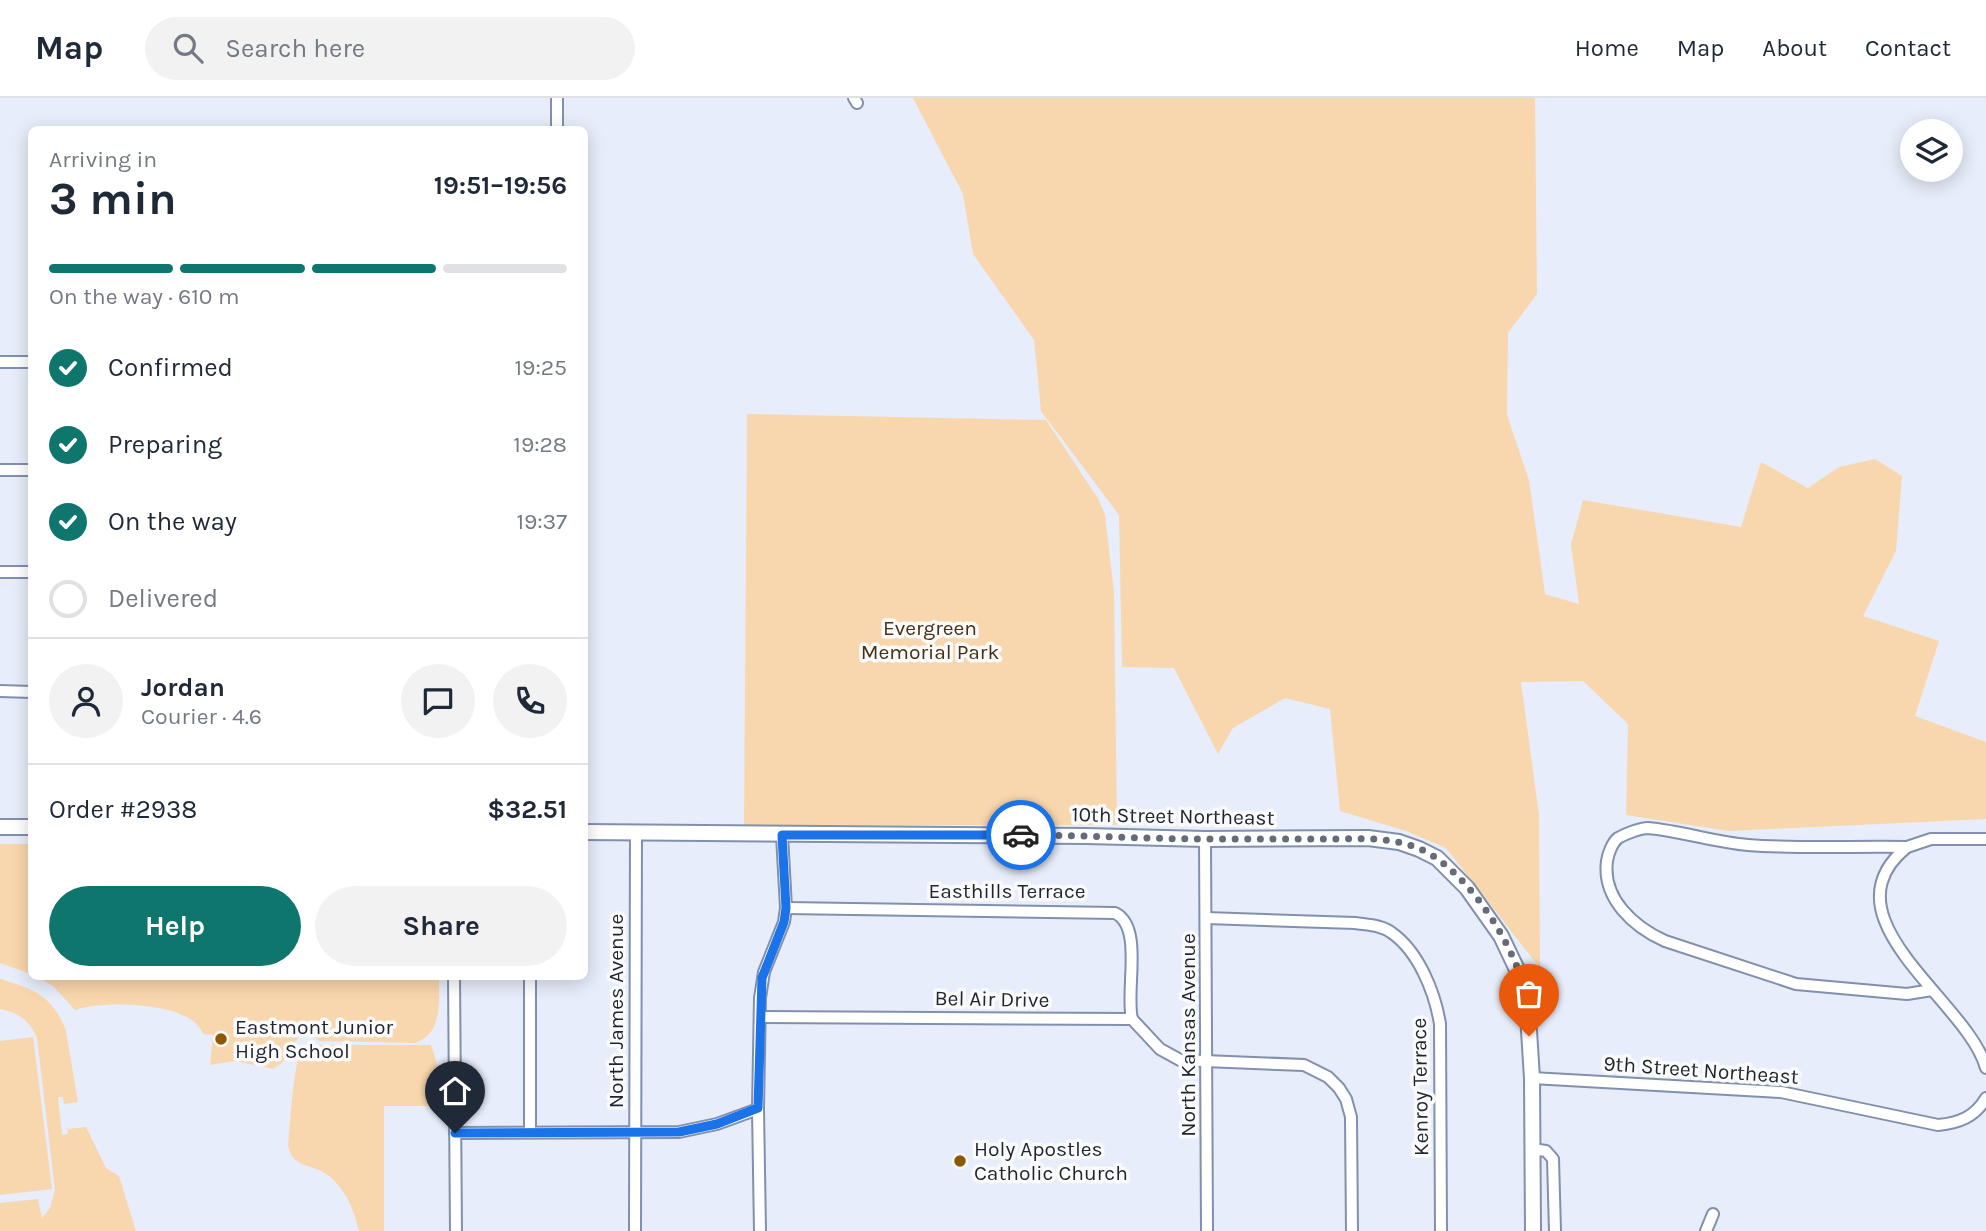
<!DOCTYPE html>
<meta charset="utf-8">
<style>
:root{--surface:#fff;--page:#f2f2f3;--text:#1f2937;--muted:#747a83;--line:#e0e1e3;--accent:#0f766e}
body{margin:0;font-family:Karla,sans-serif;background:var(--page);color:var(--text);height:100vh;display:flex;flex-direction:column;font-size:26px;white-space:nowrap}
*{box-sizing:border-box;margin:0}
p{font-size:23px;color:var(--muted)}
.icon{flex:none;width:38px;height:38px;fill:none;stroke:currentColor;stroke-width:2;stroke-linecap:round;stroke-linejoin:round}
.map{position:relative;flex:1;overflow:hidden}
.drawer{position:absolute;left:28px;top:28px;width:560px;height:854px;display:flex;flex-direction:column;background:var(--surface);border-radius:10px;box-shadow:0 4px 18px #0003}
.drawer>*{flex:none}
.tools{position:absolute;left:1900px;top:21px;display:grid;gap:14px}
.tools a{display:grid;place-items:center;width:63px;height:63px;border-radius:50%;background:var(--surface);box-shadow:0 4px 18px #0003;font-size:35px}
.pin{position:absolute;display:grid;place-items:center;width:60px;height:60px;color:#fff;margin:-72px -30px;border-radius:50% 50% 50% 0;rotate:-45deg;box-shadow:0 0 7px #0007}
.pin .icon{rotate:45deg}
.courier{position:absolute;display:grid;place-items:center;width:70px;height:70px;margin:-35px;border:5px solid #1a73e8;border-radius:50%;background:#fff;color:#222;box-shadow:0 2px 9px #0007}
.summary em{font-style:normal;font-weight:700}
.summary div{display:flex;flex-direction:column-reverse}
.summary{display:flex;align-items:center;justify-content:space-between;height:119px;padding:0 21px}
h1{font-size:46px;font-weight:700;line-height:52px}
.bar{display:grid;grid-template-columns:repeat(4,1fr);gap:10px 7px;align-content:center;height:84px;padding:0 21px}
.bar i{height:9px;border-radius:5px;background:var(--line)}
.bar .selected{background:var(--accent)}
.bar p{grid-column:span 4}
.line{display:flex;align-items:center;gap:18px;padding:0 21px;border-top:2px solid var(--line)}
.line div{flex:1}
.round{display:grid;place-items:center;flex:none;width:74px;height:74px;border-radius:37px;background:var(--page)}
ol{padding:0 21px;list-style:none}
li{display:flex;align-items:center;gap:21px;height:77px}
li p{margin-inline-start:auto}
li .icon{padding:7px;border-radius:50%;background:var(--accent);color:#fff;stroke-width:4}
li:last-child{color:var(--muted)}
li i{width:38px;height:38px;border:4px solid var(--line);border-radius:50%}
.primary-button{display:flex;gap:14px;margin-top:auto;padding:14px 21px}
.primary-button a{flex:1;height:80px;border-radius:42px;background:var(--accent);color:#fff;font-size:28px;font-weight:700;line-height:80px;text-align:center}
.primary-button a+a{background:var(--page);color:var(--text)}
header{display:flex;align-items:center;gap:42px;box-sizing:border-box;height:98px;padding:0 35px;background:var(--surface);border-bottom:2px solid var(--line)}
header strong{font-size:33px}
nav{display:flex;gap:38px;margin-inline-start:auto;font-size:24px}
.search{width:490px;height:63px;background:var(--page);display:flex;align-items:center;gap:18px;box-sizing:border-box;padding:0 24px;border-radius:38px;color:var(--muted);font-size:26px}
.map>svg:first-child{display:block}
.green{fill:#f9d7ae}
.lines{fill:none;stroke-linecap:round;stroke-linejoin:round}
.minor-casing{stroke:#8190ac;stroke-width:14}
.major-casing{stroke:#8190ac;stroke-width:18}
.minor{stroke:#fff;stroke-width:10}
.major{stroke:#fff;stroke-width:14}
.done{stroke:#656b77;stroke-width:7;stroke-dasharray:0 12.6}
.route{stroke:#1a73e8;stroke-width:9}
.poi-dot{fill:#8a5901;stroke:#fafafa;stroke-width:2.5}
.labels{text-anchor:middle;stroke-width:7;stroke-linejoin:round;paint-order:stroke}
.park-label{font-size:21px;fill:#453116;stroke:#fafafa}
.street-label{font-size:21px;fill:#1f2530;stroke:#fafafa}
.poi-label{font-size:21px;fill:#1f2530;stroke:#fafafa;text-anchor:start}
</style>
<header>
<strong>Map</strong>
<div class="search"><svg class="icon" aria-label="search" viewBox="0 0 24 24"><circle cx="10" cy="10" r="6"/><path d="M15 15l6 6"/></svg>Search here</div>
<nav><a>Home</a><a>Map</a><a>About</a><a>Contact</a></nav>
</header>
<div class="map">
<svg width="1986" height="1133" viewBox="0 0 1986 1133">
<rect width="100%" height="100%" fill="#e7edfa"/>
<g class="green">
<path d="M 913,0 L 1535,0 L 1537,196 L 1508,235 L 1507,317 L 1529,382 L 1545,496 L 1579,506 L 1571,447 L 1583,402 L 1741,429 L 1761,364 L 1808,390 L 1839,369 L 1875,361 L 1902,378 L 1896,453 L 1863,518 L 1939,543 L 1915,618 L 1986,644 L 1986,721 L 1729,733 L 1626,717 L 1628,626 L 1583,583 L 1521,584 L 1539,717 L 1540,870 L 1446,750 L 1406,733 L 1340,713 L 1330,611 L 1285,600 L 1233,630 L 1218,656 L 1174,570 L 1122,569 L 1119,417 L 1041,313 L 1034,242 L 973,156 L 963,96 Z"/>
<path d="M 747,316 L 1046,322 L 1099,402 L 1105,417 L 1114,494 L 1117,727 L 744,727 Z"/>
<path d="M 0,746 L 31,746 L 31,876 L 0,865 Z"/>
<path d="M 37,879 L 439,879 C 439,903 443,936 415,945 L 319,943 L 312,937 L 300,937 L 282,965 L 273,971 L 234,963 L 210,967 L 213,937 L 203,936 C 192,903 102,902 75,912 L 53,888 Z"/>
<path d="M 0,881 C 34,891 53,898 66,933 L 78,1004 L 64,1006 L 63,999 L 58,999 L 62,1037 L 68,1036 L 67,1031 L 86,1029 L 106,1070 L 119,1078 L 136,1133 L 0,1133 L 0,1105 L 38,1101 L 42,1120 L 50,1110 L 55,1092 L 37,940 C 30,923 18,914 0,911 Z"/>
<path d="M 33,939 L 52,1091 L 0,1097 L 0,943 Z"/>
<path d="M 316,947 L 431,947 C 439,969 441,986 442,1008 L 384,1008 L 384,1133 L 359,1133 C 354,1112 345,1089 326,1076 C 310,1065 294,1071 288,1048 C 290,1029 293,968 301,954 C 305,949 310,948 316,947 Z"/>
</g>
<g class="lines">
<g class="minor-casing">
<g id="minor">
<path d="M 854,0 L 857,5"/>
<path d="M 557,32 L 557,0"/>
<path d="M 0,264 L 32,264"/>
<path d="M 0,372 L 32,372"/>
<path d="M 0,474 L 32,474"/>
<path d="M 0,593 L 32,594"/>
<path d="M 1205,741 L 1207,1133"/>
<path d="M 1907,749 C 1820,820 1968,903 1986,970"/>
<path d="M 786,810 L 1115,815 C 1144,829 1125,893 1132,921"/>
<path d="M 1206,820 L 1355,825 C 1368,827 1382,827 1392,835 C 1419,854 1435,895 1440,926 L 1441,1133"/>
<path d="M 454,878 L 456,1133"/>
<path d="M 1932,892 L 1907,896 L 1796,886 L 1665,843 C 1634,829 1602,801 1607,763 C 1608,756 1612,745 1618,740 C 1625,736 1640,730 1648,730 C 1681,733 1714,744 1748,747 C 1799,751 1855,748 1907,749 L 1931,741 L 1986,741"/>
<path d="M 760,919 L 1132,921 L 1160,951 L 1180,962 L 1304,967 L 1328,979 L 1339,990 L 1346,1001 L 1351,1019 L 1352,1133"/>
<path d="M 1532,980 L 1781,994 L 1938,1027 C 1959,1025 1975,1019 1986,1000"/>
<path d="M 530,1034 L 530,878"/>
<path d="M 455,1035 L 679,1034 L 717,1026 L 758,1011"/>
<path d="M 1532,1051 L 1546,1053 L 1553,1061 L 1555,1133"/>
<path d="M 635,1133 L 636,734"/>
<path d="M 760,1133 L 758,1011 L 760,900 L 764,874 L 784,824 L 786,810 L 782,737"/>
<path d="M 1706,1133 L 1713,1116"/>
</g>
</g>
<g class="major-casing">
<g id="major">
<path d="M 0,729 L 32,729"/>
<path d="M 584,734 L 1086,738 L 1205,741 L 1368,740 L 1399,744 L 1419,751 L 1437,760 L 1467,790 L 1501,838 L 1521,880 L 1528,917 L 1532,980 L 1533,1133"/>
</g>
</g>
<use href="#minor" class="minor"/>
<use href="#major" class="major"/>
</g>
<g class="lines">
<path class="done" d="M 1021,737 C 1083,737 1145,741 1207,741 C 1246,741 1285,741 1324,741 C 1355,741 1388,738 1418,750 C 1463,769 1506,834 1521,880 C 1527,899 1528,919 1529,938"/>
<path class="route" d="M 455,1035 L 679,1034 L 717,1026 L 758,1010 L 762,880 L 784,824 L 786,810 L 782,737 L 1021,737"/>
</g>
<g class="poi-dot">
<circle cx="221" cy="941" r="7"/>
<circle cx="960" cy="1063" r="7"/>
</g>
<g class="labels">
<g class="park-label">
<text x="930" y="537">Evergreen<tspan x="930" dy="24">Memorial Park</tspan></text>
</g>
<g class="street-label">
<text transform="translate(1173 718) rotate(1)" y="7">10th Street Northeast</text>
<text x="1007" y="800">Easthills Terrace</text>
<text transform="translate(992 901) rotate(1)" y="7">Bel Air Drive</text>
<text transform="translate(616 913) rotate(-90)" y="7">North James Avenue</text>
<text transform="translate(1188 937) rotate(-90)" y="7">North Kansas Avenue</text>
<text transform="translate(1701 972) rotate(4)" y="7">9th Street Northeast</text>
<text transform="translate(1420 989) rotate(-91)" y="7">Kenroy Terrace</text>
</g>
<g class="poi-label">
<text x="235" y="936">Eastmont Junior<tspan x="235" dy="24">High School</tspan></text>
<text x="974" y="1058">Holy Apostles<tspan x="974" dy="24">Catholic Church</tspan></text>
</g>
</g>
</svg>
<div class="tools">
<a><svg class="icon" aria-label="layers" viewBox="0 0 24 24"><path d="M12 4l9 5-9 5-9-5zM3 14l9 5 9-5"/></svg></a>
</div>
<div class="pin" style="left:1529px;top:938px;background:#ea580c"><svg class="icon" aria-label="bag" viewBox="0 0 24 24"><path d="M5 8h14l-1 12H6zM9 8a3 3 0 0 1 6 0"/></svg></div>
<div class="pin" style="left:455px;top:1035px;background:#1f2937"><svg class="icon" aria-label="home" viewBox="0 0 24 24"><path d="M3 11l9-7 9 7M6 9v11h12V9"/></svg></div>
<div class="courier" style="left:1021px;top:737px"><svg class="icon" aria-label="car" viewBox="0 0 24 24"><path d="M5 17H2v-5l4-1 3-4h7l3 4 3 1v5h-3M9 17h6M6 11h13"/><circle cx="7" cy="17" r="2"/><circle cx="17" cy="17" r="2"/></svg></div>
<section class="drawer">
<div class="summary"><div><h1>3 min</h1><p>Arriving in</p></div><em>19:51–19:56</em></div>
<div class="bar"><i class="selected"></i><i class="selected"></i><i class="selected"></i><i></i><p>On the way · 610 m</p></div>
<ol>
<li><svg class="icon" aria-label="check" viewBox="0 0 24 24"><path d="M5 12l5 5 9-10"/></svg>Confirmed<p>19:25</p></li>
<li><svg class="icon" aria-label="check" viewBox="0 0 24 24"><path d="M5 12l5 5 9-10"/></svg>Preparing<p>19:28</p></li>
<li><svg class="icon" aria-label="check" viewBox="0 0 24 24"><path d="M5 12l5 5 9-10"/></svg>On the way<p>19:37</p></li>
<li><i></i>Delivered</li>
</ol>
<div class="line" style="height:126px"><a class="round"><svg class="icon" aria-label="person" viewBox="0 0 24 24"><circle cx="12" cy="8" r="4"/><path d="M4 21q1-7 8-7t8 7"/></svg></a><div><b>Jordan</b><p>Courier · 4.6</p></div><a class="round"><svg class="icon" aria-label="chat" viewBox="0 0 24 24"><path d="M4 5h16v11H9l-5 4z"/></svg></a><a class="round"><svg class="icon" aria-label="phone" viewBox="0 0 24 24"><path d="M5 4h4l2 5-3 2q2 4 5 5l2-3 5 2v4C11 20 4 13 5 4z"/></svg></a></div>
<div class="line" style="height:91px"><div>Order #2938</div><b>$32.51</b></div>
<div class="primary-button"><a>Help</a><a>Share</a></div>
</section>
</div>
